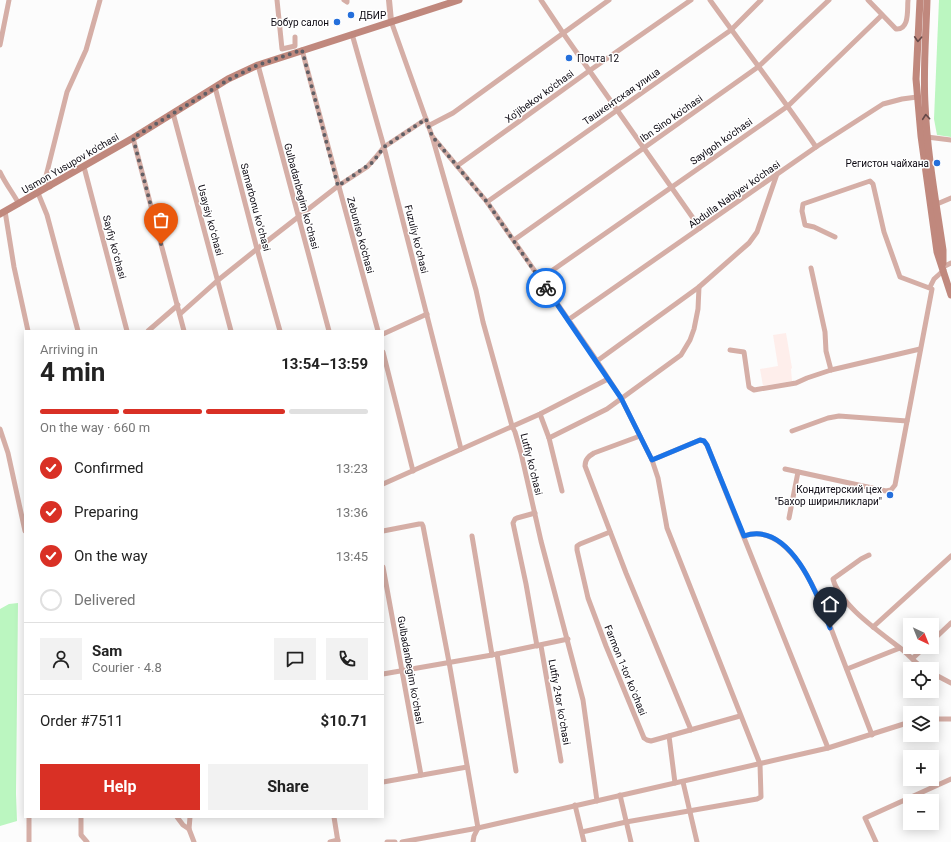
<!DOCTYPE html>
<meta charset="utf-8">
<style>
:root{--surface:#fff;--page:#f2f2f2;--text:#222;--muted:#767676;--line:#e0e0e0;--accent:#d93025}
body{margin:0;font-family:Roboto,sans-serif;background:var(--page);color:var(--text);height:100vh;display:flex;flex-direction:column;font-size:15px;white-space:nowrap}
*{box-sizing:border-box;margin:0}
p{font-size:13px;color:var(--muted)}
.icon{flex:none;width:22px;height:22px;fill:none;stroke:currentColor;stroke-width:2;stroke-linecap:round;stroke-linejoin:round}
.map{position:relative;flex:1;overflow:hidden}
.drawer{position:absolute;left:24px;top:330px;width:360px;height:488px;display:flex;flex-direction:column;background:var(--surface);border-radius:0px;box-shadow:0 2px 10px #0003}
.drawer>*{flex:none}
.needle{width:26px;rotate:137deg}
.tools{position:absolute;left:903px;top:618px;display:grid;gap:8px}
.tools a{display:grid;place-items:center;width:36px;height:36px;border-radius:0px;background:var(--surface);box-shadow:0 2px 10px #0003;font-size:20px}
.pin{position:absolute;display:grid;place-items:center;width:34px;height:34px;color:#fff;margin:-41px -17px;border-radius:50% 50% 50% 0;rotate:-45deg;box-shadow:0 0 4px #0007}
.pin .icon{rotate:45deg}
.courier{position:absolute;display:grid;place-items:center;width:40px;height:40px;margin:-20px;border:3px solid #1a73e8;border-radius:50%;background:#fff;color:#222;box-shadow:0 1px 5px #0007}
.headline em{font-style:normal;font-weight:700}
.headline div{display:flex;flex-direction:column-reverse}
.headline{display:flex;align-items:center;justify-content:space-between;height:68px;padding:0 16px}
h1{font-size:26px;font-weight:700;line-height:30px}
.bar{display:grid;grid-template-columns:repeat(4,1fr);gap:6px 4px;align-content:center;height:48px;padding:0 16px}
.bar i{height:5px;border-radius:3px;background:var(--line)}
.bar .active{background:var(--accent)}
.bar p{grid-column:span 4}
.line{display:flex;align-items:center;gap:10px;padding:0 16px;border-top:1px solid var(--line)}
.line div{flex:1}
.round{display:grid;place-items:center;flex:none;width:42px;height:42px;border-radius:0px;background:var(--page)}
ol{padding:0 16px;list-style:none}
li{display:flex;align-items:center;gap:12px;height:44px}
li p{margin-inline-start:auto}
li .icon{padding:4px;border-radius:50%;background:var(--accent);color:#fff;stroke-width:4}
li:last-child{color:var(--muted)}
li i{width:22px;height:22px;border:2px solid var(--line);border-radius:50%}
.primary-button{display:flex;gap:8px;margin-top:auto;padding:8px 16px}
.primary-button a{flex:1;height:46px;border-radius:0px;background:var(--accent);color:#fff;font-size:16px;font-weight:700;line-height:46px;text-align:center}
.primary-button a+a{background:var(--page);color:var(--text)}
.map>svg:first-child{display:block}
.medical{fill:#feeeeb}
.green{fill:#bbf6c0}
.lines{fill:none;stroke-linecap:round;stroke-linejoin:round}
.minor{stroke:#d5aea6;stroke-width:5}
.tertiary{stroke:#d5aea6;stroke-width:6}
.secondary{stroke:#c0887d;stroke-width:7}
.oneway{stroke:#664948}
.done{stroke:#615f65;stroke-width:4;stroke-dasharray:0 7.2}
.route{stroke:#1a73e8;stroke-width:5}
.poi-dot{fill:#246fdb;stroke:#fff;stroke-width:1.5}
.labels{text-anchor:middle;stroke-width:3;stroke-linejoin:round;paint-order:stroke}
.poi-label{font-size:10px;fill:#0d0a13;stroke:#fff;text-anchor:end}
.street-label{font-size:10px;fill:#0d0a13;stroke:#fff}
</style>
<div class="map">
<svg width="951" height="842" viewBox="0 0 951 842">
<rect width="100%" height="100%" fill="#fcfcfc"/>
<path class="medical" d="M 786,333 L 792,368 L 791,369 L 792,381 L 763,386 L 760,369 L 778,366 L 773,335 Z"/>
<g class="green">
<path d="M 939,0 L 951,0 L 951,137 L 937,135 L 934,119 Z"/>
<path d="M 18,603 L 16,794 L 17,821 L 0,826 L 0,609 L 9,604 Z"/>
</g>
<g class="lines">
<g class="minor">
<path d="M 277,0 L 282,49 L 295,46 L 295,37"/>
<path d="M 344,0 L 347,2 L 347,0"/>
<path d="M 541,0 L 563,33 L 700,228"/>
<path d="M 710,0 C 745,49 782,97 816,147"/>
<path d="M 868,0 L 896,29 C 910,30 907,9 908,0"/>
<path d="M 391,21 L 432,136 L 476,290 L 483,322 L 512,426 L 515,432 L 521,453 L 541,541 L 583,700 L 597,801"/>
<path d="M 352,34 L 384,147 L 461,449"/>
<path d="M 0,45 L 9,0"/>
<path d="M 302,50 L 378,331"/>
<path d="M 258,65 L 329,331"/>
<path d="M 215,87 L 257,249 L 280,331"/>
<path d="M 173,113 L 231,331"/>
<path d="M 428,126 L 453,113 L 609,0"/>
<path d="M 432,136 L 487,202 L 597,361 L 621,398 L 652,460 L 658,478 L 667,528 L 760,764 L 761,797 L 757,799 L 626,822 L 582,832"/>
<path d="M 927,137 L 951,140"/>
<path d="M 133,138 L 184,331"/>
<path d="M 457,166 L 589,71 L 691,0"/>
<path d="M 84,167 L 127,331"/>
<path d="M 0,172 C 5,183 13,193 19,204"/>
<path d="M 50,187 L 46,176 L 67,92 L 86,50 L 100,0"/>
<path d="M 38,193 L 47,215 L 78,331"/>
<path d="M 487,202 L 731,30 L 761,0"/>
<path d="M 937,204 L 951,198"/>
<path d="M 5,211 L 14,267 L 28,331"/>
<path d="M 514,240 L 758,67 L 829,0"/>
<path d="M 943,267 L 951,263"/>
<path d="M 811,268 L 825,332 L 826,351 L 831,370"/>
<path d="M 540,279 L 788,106 L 882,15"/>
<path d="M 930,287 L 934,279 L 944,270"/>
<path d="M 180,314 L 217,281 L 257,249 L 338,186 L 367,167 L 376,157 L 384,147 L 426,119"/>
<path d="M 568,320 L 816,147 L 883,104 L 902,99 L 917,97"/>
<path d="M 148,331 L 178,305"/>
<path d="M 383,334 L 427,314"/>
<path d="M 730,350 L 744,352 L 749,387 L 754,390 L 796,383 L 807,378 L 831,370 L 920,349"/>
<path d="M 383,352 L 413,471"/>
<path d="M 597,361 L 699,287 L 749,243 L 757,232 L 777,174"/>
<path d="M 540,414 L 549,438 L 562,491"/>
<path d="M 0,429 L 8,453 L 25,531"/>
<path d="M 792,431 L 828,418 L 839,416 L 907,421"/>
<path d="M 640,436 L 594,453 C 589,456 585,459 585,466 L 626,573 L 691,730"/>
<path d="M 549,438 L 607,409 L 681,355 L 690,340 L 694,329 L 698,309 L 699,287"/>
<path d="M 652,460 L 700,440 L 704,441 L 707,445 L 828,748"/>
<path d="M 785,469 L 886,491 L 891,490 L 895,485 L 932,289 L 900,277 L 884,232 L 873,184 L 870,181 L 803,204 L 802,211 L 805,225 L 814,227 L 835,237"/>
<path d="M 383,484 L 540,414 L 608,379"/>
<path d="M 535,513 L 517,518 L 515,519 L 513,523 L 526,584 L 537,646"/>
<path d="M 789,518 L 798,472"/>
<path d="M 383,531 L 419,524 L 422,524 L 423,526 L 449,662 L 478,828 L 828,748 L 910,722"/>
<path d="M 610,532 L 580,544 L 577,546 L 577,550 L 588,598 L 606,646 L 644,738 L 647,740 L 651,741 L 740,716"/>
<path d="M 472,536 L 492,655"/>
<path d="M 744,536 C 796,518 826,617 840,652 C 851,680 861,707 872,735"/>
<path d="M 869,555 L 861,559 L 833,579 C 840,606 883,634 904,651 C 911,657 917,665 925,669"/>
<path d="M 383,567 L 421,775"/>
<path d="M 820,600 L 837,589"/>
<path d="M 873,627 L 951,556"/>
<path d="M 932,641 L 951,623"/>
<path d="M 541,646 L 561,761"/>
<path d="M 497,654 L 516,771"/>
<path d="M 913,658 L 925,647"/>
<path d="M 847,669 L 900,648"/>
<path d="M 932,673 L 951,683"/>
<path d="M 383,674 L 492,655 L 568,639"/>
<path d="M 932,719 L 951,719"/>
<path d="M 669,736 L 675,783"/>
<path d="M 383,782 L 467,767"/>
<path d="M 683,782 L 697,842"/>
<path d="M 620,795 L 631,842"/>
<path d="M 575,805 L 584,842"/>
<path d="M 29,817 L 29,842"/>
<path d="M 81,817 L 81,835 L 87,842"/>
<path d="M 177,817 L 183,825 L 189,829 L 194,842"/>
<path d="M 334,817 L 338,842"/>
<path d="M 189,829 L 190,817"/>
<path d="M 330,842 L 338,840"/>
<path d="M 387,842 L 395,842"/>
<path d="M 402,842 L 478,828"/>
<path d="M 473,842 L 474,836 L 478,828"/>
<path d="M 876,842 L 865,818 L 951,779"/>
</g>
<path class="tertiary" d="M 389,0 L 391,21"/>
<g class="secondary">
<path d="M 920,0 L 916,79 L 921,136 L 937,252 L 951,295"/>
<path d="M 927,0 C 926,35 923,69 925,104 C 927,153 936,202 943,250 L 943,263"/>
<path d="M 0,214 L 133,138 L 228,79 L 258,65 L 459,0"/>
</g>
</g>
<defs><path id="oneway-chevron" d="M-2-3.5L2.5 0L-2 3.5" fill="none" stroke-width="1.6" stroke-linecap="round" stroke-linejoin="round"/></defs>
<g class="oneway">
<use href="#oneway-chevron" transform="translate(918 39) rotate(93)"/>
<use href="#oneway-chevron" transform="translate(926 117) rotate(-95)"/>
</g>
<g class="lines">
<path class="done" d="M 161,244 L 133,138 L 228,80 L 258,65 L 302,50 L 338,186 L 367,166 L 373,162 L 384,147 L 426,119 L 432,136 L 487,202 L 546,288"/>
<path class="route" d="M 546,288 L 621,398 L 652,460 L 700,440 L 704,441 L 707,445 L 744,536 C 790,520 818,595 830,628"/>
</g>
<g class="poi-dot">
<circle cx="351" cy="15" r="4"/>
<circle cx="337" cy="22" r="4"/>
<circle cx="569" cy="58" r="4"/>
<circle cx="937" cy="163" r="4"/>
<circle cx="890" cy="495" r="4"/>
</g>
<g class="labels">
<g class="poi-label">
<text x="359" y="19" text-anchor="start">ДБИР</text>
<text x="329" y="26">Бобур салон</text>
<text x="577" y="62" text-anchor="start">Почта 12</text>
<text x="929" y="167">Регистон чайхана</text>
<text x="882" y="493">Кондитерский цех<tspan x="882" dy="12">"Бахор ширинликлари"</tspan></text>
</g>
<g class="street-label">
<text transform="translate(539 96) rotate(-36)" y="4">Xo'jibekov ko'chasi</text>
<text transform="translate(621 96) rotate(-35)" y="4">Ташкентская улица</text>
<text transform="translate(671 118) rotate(-35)" y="4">Ibn Sino ko'chasi</text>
<text transform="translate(721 141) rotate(-35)" y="4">Saylgoh ko'chasi</text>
<text transform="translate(70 163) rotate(-30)" y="4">Usmon Yusupov ko'chasi</text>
<text transform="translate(734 194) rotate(-35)" y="4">Abdulla Nabiyev ko'chasi</text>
<text transform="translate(302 196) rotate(75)" y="4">Gulbadanbegim koʻchasi</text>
<text transform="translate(256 207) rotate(75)" y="4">Samarbonu koʻchasi</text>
<text transform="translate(211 220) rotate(75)" y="4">Usaysiy koʻchasi</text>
<text transform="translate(361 235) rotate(75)" y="4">Zebuniso ko'chasi</text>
<text transform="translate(417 239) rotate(76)" y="4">Fuzuliy koʻchasi</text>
<text transform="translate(115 247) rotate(75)" y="4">Sayfiy koʻchasi</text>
<text transform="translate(532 464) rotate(76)" y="4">Lutfiy koʻchasi</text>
<text transform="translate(411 670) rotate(80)" y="4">Gulbadanbegim koʻchasi</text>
<text transform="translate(626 670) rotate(68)" y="4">Farmon 1-tor koʻchasi</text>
<text transform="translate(560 702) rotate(80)" y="4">Lutfiy 2-tor koʻchasi</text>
</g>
</g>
</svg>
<div class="tools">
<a><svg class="needle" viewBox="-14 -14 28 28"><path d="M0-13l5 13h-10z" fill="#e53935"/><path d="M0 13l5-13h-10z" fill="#767676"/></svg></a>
<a><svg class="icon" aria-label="locate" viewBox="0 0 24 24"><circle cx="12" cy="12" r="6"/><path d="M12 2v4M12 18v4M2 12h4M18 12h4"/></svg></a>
<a><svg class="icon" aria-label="layers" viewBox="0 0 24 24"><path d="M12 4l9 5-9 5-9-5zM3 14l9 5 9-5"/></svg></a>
<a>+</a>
<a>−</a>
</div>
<div class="pin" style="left:161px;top:244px;background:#ea580c"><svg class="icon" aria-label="bag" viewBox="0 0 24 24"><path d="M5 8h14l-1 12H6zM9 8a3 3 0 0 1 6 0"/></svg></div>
<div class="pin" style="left:830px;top:628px;background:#1f2937"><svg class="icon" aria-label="home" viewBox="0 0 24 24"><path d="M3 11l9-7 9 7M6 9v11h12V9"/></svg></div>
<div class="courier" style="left:546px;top:288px"><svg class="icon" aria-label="bike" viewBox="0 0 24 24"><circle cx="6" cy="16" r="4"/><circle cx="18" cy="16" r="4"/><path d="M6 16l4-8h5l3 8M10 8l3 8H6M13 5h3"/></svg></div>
<section class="drawer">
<div class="headline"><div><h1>4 min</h1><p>Arriving in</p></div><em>13:54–13:59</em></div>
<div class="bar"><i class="active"></i><i class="active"></i><i class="active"></i><i></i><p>On the way · 660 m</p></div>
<ol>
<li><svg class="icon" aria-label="check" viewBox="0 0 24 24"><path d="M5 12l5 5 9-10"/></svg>Confirmed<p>13:23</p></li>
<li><svg class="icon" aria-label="check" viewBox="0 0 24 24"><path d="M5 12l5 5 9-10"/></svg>Preparing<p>13:36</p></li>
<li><svg class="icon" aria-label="check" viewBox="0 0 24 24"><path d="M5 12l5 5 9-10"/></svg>On the way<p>13:45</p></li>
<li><i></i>Delivered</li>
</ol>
<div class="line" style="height:72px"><a class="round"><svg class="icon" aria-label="person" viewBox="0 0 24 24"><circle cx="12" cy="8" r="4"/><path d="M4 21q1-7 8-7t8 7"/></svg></a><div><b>Sam</b><p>Courier · 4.8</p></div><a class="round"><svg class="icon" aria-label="chat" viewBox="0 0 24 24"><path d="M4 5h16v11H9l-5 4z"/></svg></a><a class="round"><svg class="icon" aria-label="phone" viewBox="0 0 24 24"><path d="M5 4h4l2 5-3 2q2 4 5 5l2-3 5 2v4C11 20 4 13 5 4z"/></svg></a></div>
<div class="line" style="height:52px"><div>Order #7511</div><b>$10.71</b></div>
<div class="primary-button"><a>Help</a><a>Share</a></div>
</section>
</div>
